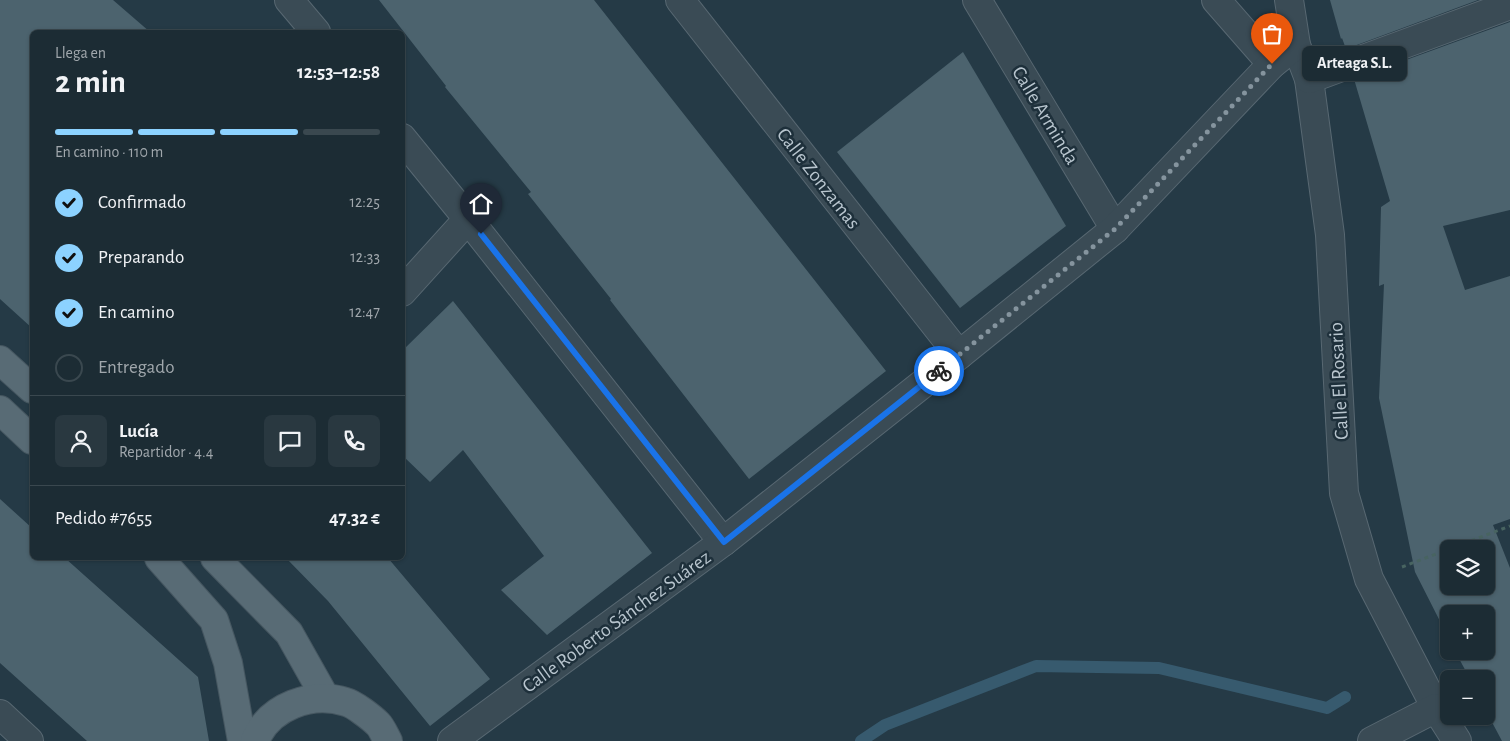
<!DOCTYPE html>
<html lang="es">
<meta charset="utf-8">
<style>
:root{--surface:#1c2c34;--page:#293840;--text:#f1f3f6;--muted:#a0a7ac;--line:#3a484f;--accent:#8cd2ff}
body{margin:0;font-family:"Alegreya Sans",sans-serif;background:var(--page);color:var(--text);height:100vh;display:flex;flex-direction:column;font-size:19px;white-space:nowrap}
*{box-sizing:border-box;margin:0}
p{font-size:16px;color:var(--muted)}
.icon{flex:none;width:28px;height:28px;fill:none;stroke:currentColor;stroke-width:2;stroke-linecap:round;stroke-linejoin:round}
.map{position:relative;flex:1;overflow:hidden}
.details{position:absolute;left:30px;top:30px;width:375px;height:530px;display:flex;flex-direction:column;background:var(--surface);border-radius:8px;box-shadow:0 1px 4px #0004,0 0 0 1px var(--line)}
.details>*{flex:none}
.fabs{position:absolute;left:1440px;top:540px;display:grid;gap:10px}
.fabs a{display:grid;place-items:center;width:55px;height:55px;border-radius:8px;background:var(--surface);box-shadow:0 1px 4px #0004,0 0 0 1px var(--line);font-size:25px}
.pin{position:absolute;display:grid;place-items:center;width:42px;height:42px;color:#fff;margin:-51px -21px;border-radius:50% 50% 50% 0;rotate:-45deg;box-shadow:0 0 5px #0007}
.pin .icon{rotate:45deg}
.courier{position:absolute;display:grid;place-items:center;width:50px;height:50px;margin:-25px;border:4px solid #1a73e8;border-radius:50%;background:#fff;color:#222;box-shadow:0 1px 6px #0007}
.bubble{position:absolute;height:35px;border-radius:8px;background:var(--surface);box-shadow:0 1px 4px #0004,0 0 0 1px var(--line);font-size:16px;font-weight:700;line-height:35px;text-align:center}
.summary em{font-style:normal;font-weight:700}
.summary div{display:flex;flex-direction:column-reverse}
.summary{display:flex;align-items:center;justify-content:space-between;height:85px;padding:0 25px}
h1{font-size:32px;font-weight:700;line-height:38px}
.bar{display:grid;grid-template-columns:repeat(4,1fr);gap:8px 5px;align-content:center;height:60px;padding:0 25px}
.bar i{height:6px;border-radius:4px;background:var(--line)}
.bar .current{background:var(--accent)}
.bar p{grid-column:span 4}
.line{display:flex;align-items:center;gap:12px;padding:0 25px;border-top:1px solid var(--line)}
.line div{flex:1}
.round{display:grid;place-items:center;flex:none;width:52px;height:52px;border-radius:8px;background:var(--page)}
ol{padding:0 25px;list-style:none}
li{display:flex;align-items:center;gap:15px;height:55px}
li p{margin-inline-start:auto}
li .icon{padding:5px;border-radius:50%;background:var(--accent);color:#111;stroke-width:4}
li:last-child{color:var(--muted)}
li i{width:28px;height:28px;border:2px solid var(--line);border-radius:50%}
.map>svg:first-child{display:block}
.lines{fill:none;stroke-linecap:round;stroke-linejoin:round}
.stream{stroke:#375a6e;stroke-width:12}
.building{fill:#4c636e;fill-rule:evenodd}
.minor-casing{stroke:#586872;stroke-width:30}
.primary-casing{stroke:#465761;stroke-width:30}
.path{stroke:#486461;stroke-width:3;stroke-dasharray:4 4;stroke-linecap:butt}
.minor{stroke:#3a4b55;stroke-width:28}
.primary{stroke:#586b75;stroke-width:28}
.done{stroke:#85949e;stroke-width:5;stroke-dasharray:0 9}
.route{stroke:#1a73e8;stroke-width:6}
.labels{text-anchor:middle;stroke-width:5;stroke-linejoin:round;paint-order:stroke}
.street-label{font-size:20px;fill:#b8c5ce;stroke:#1e303b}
</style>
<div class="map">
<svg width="1510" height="741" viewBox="0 0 1510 741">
<rect width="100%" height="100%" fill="#253a46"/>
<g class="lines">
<path class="stream" d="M 861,741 L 885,725 L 1036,666 L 1159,668 L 1327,708 L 1345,697"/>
</g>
<g class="building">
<path d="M 0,0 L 113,0 L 150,32 L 32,32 L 32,328 L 0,299 Z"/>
<path d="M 379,0 L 594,0 L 886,371 L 749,479 L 610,300 L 611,299 L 528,194 L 531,192 L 445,87 L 446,86 Z"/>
<path d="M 1330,0 L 1478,0 L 1346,49 L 1342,38 L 1341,39 Z"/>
<path d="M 1510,22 L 1510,210 L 1443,226 L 1465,290 L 1510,276 L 1510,519 L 1493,525 L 1510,568 L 1510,741 L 1502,741 L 1486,711 L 1486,679 L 1470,679 L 1455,651 L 1486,651 L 1486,614 L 1449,614 L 1449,639 L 1415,572 L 1379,398 L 1384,284 L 1379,286 L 1381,207 L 1390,201 L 1354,79 ZM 1449,549 L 1486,549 L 1486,586 L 1449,586 Z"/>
<path d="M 963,52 L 1066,226 L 960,308 L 837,152 Z"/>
<path d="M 453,301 L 652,553 L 547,635 L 501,590 L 544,556 L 463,450 L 430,482 L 402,455 L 402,351 Z"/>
<path d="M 0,499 L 32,528 L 32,558 L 65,558 L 198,677 L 209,741 L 87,741 L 0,663 Z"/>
<path d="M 286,558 L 388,558 L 490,679 L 430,726 L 328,601 Z"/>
</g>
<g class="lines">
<g class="minor-casing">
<g id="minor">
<path d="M 289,0 L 316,32"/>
<path d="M 680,0 L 959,355"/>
<path d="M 977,0 L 1115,229"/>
<path d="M 1216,0 L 1272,64"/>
<path d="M 1289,0 L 1296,45 L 1309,79 L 1330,235 L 1344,493 L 1369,579 L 1436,708 L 1457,741"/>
<path d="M 1309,79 L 1510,5"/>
<path d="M 402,138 L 468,219 L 723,542"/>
<path d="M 402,292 L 468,219"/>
<path d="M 0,714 L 29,741"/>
<path d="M 452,741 L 723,542 L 959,355 L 1115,229 L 1272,64 L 1296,45"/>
<path d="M 1372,741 L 1436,708"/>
</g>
</g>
<g class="primary-casing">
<g id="primary">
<path d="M 0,360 L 32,389"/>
<path d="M 0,410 L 32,440"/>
<path d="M 159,558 L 214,620 L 228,663 L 242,741"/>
<path d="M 215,558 L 289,633 L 325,697"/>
<path d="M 255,741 C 269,706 312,691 346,702 C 354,704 372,718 378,724 C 382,728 385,736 388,741"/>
</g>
</g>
<g class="path">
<path d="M 1449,549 L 1510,526"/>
<path d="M 1402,567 L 1449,549"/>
</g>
<use href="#minor" class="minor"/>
<use href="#primary" class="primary"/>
</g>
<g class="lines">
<path class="done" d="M 939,371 L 1115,229 L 1272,64"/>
<path class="route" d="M 481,234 L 724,542 L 939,371"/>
</g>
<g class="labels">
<g class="street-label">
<text transform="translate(1046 115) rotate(59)" y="7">Calle Arminda</text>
<text transform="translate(819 178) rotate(52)" y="7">Calle Zonzamas</text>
<text transform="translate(1338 381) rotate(-93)" y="7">Calle El Rosario</text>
<text transform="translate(616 621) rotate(-36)" y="7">Calle Roberto Sánchez Suárez</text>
</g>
</g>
</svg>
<div class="fabs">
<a><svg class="icon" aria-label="layers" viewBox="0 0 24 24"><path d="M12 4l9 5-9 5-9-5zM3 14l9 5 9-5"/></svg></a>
<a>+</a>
<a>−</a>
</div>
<div class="pin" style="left:1272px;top:64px;background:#ea580c"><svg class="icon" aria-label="bag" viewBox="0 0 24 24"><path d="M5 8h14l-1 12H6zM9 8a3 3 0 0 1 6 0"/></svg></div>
<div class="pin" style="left:481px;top:234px;background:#1f2937"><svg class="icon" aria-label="home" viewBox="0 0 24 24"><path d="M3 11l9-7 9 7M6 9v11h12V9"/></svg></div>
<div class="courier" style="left:939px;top:371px"><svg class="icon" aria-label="bike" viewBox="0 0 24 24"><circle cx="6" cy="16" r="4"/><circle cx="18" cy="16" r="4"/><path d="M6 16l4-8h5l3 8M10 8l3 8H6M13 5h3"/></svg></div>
<div class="bubble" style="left:1302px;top:46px;width:105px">Arteaga S.L.</div>
<section class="details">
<div class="summary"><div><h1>2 min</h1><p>Llega en</p></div><em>12:53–12:58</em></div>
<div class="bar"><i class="current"></i><i class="current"></i><i class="current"></i><i></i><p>En camino · 110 m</p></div>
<ol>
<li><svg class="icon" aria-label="check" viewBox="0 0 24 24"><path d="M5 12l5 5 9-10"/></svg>Confirmado<p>12:25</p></li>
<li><svg class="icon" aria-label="check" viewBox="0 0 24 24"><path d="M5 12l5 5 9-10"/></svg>Preparando<p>12:33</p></li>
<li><svg class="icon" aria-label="check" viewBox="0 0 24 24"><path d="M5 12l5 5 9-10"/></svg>En camino<p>12:47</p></li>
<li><i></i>Entregado</li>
</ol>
<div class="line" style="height:90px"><a class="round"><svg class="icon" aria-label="person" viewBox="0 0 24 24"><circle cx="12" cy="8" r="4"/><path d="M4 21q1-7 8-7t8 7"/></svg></a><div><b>Lucía</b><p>Repartidor · 4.4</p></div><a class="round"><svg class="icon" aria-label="chat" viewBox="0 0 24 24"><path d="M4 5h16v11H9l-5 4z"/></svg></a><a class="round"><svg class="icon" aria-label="phone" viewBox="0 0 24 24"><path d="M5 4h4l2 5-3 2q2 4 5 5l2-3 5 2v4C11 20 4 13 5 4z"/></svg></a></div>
<div class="line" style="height:65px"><div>Pedido #7655</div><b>47.32 €</b></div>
</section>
</div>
